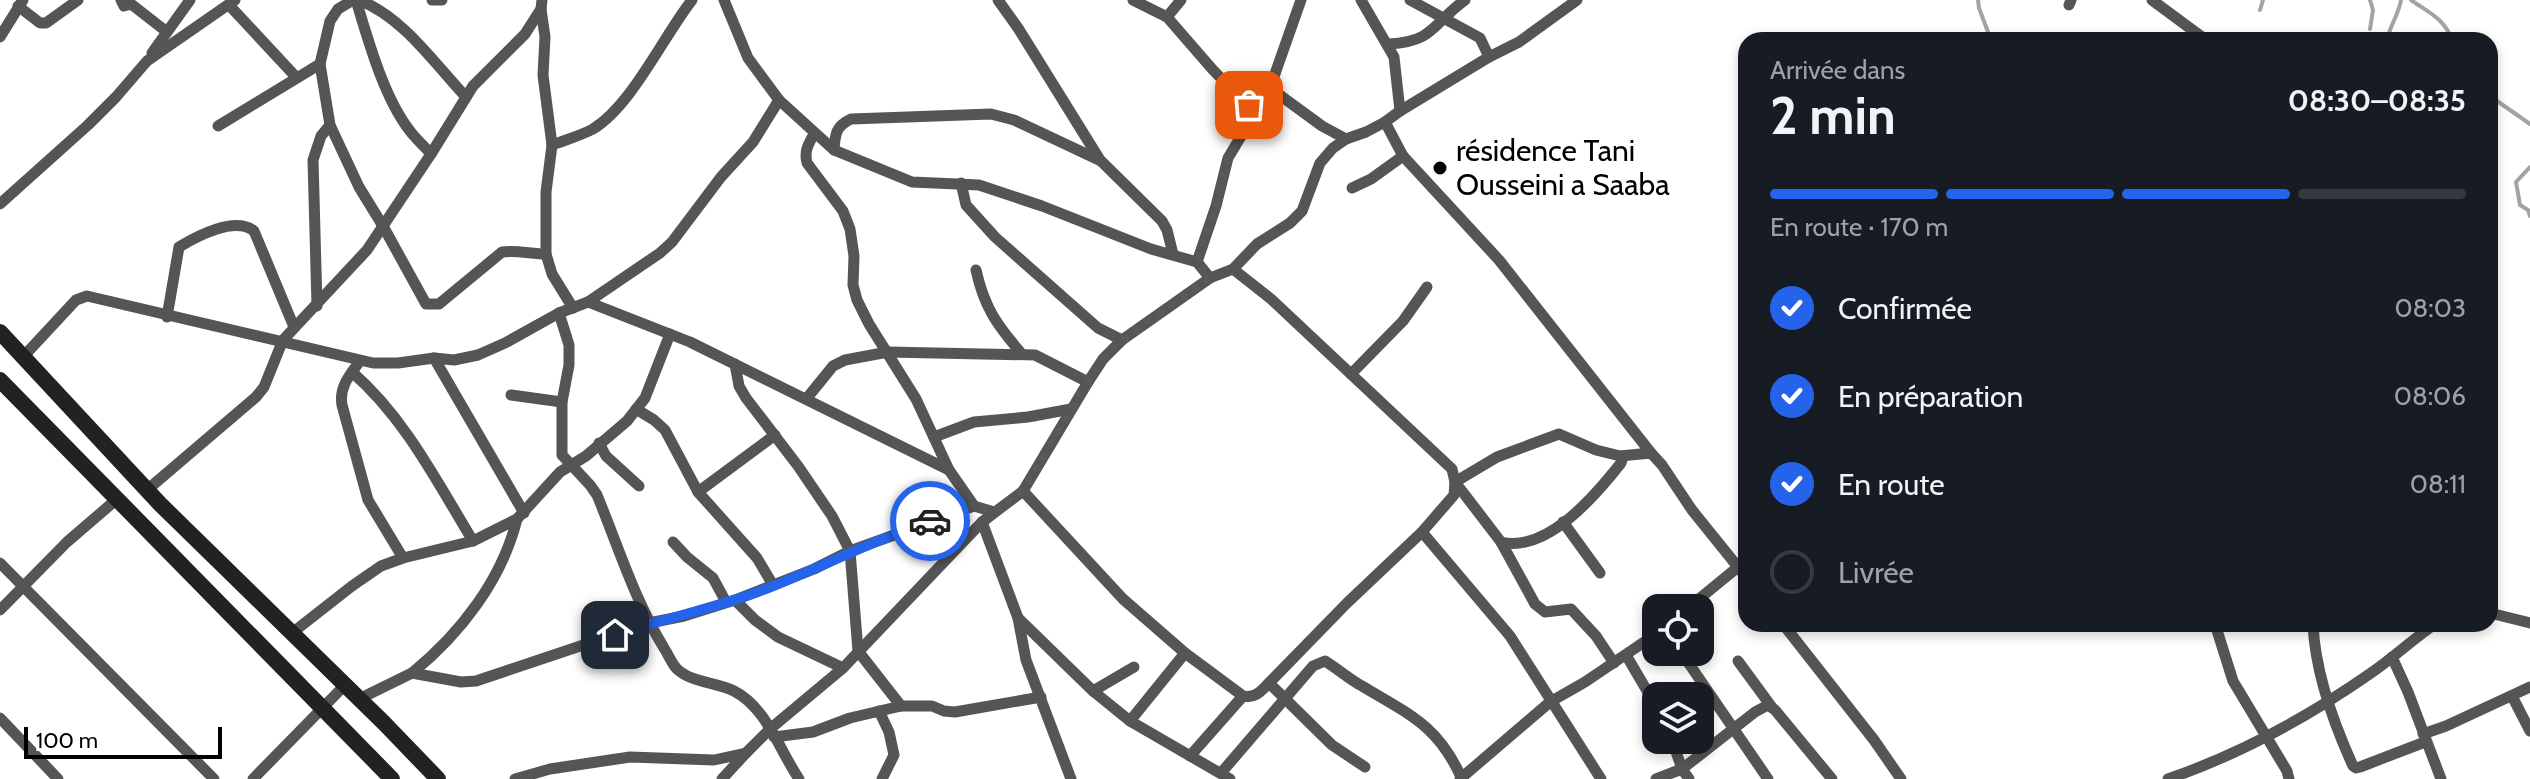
<!DOCTYPE html>
<html lang="fr">
<meta charset="utf-8">
<style>
:root{--surface:#171b24;--page:#242831;--text:#f1f3f6;--muted:#9ea1a6;--line:#363941;--accent:#2563eb}
body{margin:0;font-family:Cabin,sans-serif;background:var(--page);color:var(--text);height:100vh;display:flex;flex-direction:column;font-size:30px;white-space:nowrap}
*{box-sizing:border-box;margin:0}
p{font-size:26px;color:var(--muted)}
.icon{flex:none;width:44px;height:44px;fill:none;stroke:currentColor;stroke-width:2;stroke-linecap:round;stroke-linejoin:round}
.map{position:relative;flex:1;overflow:hidden}
.side{position:absolute;left:1738px;top:32px;width:760px;height:600px;display:flex;flex-direction:column;background:var(--surface);border-radius:24px;box-shadow:0 4px 12px #0003}
.side>*{flex:none}
.controls{position:absolute;left:1642px;top:594px;display:grid;gap:16px}
.controls a{display:grid;place-items:center;width:72px;height:72px;border-radius:16px;background:var(--surface);box-shadow:0 4px 12px #0003;font-size:40px}
.scale{position:absolute;left:24px;bottom:20px;width:198px;box-sizing:border-box;padding-left:8px;border:4px solid #000;border-top:0;font-size:22px;line-height:28px;white-space:nowrap;color:#000;-webkit-text-stroke:6px #fff;paint-order:stroke}
.pin{position:absolute;display:grid;place-items:center;width:68px;height:68px;color:#fff;margin:-34px;border-radius:16px;box-shadow:0 4px 12px #0006}
.courier{position:absolute;display:grid;place-items:center;width:80px;height:80px;margin:-40px;border:6px solid #2563eb;border-radius:50%;background:#fff;color:#222;box-shadow:0 2px 10px #0007}
.overview em{font-style:normal;font-weight:700}
.overview div{display:flex;flex-direction:column-reverse}
.overview{display:flex;align-items:center;justify-content:space-between;height:136px;padding:0 32px}
h1{font-size:52px;font-weight:700;line-height:60px}
.bar{display:grid;grid-template-columns:repeat(4,1fr);gap:12px 8px;align-content:center;height:96px;padding:0 32px}
.bar i{height:10px;border-radius:6px;background:var(--line)}
.bar .current{background:var(--accent)}
.bar p{grid-column:span 4}
ol{padding:0 32px;list-style:none}
li{display:flex;align-items:center;gap:24px;height:88px}
li p{margin-inline-start:auto}
li .icon{padding:8px;border-radius:50%;background:var(--accent);color:#fff;stroke-width:4}
li:last-child{color:var(--muted)}
li i{width:44px;height:44px;border:4px solid var(--line);border-radius:50%}
.map>svg:first-child{display:block}
.lines{fill:none;stroke-linecap:round;stroke-linejoin:round}
.stream{stroke:#a3a3a3;stroke-width:4}
.minor{stroke:#555;stroke-width:11}
.secondary{stroke:#222;stroke-width:16}
.done{stroke:#595959;stroke-width:8;stroke-dasharray:0 14.4}
.route{stroke:#2563eb;stroke-width:10}
.poi-dot{fill:#000;stroke:#fff;stroke-width:3}
.labels{text-anchor:middle;stroke-width:7;stroke-linejoin:round;paint-order:stroke}
.poi-label{font-size:30px;fill:#000;stroke:#fff;text-anchor:start}
</style>
<div class="map">
<svg width="2530" height="779" viewBox="0 0 2530 779">
<rect width="100%" height="100%" fill="#fff"/>
<g class="lines">
<g class="stream">
<path d="M 1978,0 L 1979,8 L 1991,40"/>
<path d="M 2411,0 C 2428,12 2445,19 2452,40"/>
<path d="M 2260,10 L 2263,0"/>
<path d="M 2370,29 L 2373,10 L 2370,0"/>
<path d="M 2387,40 C 2390,25 2399,14 2401,0"/>
<path d="M 2490,96 L 2530,124"/>
<path d="M 2530,167 L 2516,182 L 2520,205 L 2528,210 L 2530,216"/>
</g>
<g class="minor">
<path d="M 121,0 L 124,6 L 131,4 L 167,32"/>
<path d="M 353,0 L 338,9 L 330,21 L 320,64 L 330,125 L 359,187 L 383,226 L 426,304 L 439,304 L 502,252 C 516,250 532,254 546,254"/>
<path d="M 356,0 C 368,40 384,98 410,131 C 416,139 424,146 431,154"/>
<path d="M 359,0 C 403,17 434,63 466,97"/>
<path d="M 432,0 L 442,0"/>
<path d="M 724,0 L 748,58 L 779,100 L 834,150 L 912,182 L 979,185 L 1042,206 L 1151,249 L 1197,262 L 1210,278"/>
<path d="M 998,0 L 1018,28 L 1100,160 L 1162,221 L 1167,230 L 1173,254"/>
<path d="M 1133,0 L 1167,17 L 1213,70 L 1254,112"/>
<path d="M 2152,0 L 2206,40"/>
<path d="M 229,5 L 296,77"/>
<path d="M 2069,5 L 2071,0"/>
<path d="M 18,6 L 40,23 L 46,23 L 78,0"/>
<path d="M 541,9 L 545,37 L 543,75 L 552,145 L 546,192 L 546,254 L 552,274 L 573,308"/>
<path d="M 1167,17 L 1181,0"/>
<path d="M 0,37 L 23,0"/>
<path d="M 1389,44 C 1434,42 1433,23 1465,0"/>
<path d="M 152,53 L 190,0"/>
<path d="M 1489,57 L 1519,42 L 1577,0"/>
<path d="M 1270,88 L 1322,126 L 1346,139"/>
<path d="M 1400,111 L 1489,57 L 1480,38 L 1410,0"/>
<path d="M 1385,122 L 1403,156 L 1499,260 L 1651,453"/>
<path d="M 218,126 L 320,64"/>
<path d="M 814,134 C 808,145 804,151 807,163 L 843,211 L 850,229 L 854,256 L 853,285 L 857,300 L 869,324 L 916,399 L 949,470 L 974,506"/>
<path d="M 552,145 C 565,140 580,136 593,129 C 632,105 663,37 692,0"/>
<path d="M 834,150 C 835,134 836,126 851,119 L 991,114 L 1014,120 L 1099,160"/>
<path d="M 961,183 L 966,205 L 995,237 L 1098,328 L 1122,340"/>
<path d="M 1352,188 L 1371,179 L 1403,156"/>
<path d="M 0,204 L 88,125 L 116,97 L 147,61 L 235,0"/>
<path d="M 1197,262 L 1216,206 L 1228,158 L 1270,88 L 1301,0"/>
<path d="M 1233,269 L 1271,299 L 1452,469 L 1455,482 L 1501,542 C 1547,553 1595,496 1621,463 L 1622,460 L 1620,456"/>
<path d="M 976,270 C 984,307 997,325 1021,353"/>
<path d="M 588,302 L 660,253 L 672,242 L 721,177 L 753,142 L 779,100"/>
<path d="M 317,306 L 313,160 L 321,136 L 330,125"/>
<path d="M 559,313 L 569,345 L 569,365 L 562,402 L 562,455 L 590,485 L 597,495 C 618,546 635,601 664,648 C 668,654 672,664 677,669 C 692,683 716,682 734,691 C 766,707 780,751 799,779"/>
<path d="M 167,317 L 179,247 C 197,236 235,216 254,231 L 294,327"/>
<path d="M 23,357 L 76,300 L 87,296 L 373,363 L 398,363 L 434,358 L 454,360 L 478,355 L 505,343 L 559,313 L 588,302 L 690,342 L 949,470"/>
<path d="M 434,358 L 524,513"/>
<path d="M 360,361 C 349,376 339,387 342,405 L 368,500 L 403,558"/>
<path d="M 735,364 L 739,386 L 746,398 L 798,466 L 832,516 L 850,551 L 858,651 L 901,706"/>
<path d="M 352,372 C 405,418 437,482 473,541"/>
<path d="M 1351,374 L 1403,321 L 1427,287"/>
<path d="M 511,395 L 562,402"/>
<path d="M 807,398 L 833,366 L 845,360 L 888,352 L 1035,355 L 1088,382"/>
<path d="M 636,409 L 654,420 L 665,430 L 698,492 L 757,558 L 773,585"/>
<path d="M 934,437 L 974,422 L 1028,417 L 1071,409"/>
<path d="M 599,443 L 606,456 L 639,486"/>
<path d="M 1455,482 L 1497,457 L 1559,434 L 1596,450 L 1620,456 L 1651,453 L 1662,465 L 1692,510 L 1746,577"/>
<path d="M 147,490 L 256,397 L 264,387 L 283,340 L 367,250 L 431,154 L 473,86 L 525,34 L 541,9 L 542,0"/>
<path d="M 1023,491 L 1123,599 L 1185,653 L 1243,696 C 1255,699 1261,691 1269,683 L 1347,603 L 1422,532 L 1510,636 L 1601,779"/>
<path d="M 698,492 L 775,435"/>
<path d="M 982,522 L 1018,618 L 1026,660 L 1071,779"/>
<path d="M 1563,522 L 1600,573"/>
<path d="M 1422,532 L 1454,495 L 1455,482"/>
<path d="M 673,542 L 687,557 L 713,578 L 726,602"/>
<path d="M 1501,542 L 1535,604 L 1545,612 L 1571,609 L 1596,636 L 1614,663"/>
<path d="M 0,563 L 214,779"/>
<path d="M 735,600 L 755,620 L 778,637 L 843,668"/>
<path d="M 1688,608 L 1738,567"/>
<path d="M 0,610 L 67,542 L 117,499"/>
<path d="M 2490,613 L 2530,623"/>
<path d="M 1018,618 L 1093,691 L 1130,721 L 1230,779"/>
<path d="M 1783,624 L 1874,740 L 1901,779"/>
<path d="M 2215,624 L 2233,681 L 2287,771 L 2289,779"/>
<path d="M 2313,624 C 2315,672 2333,722 2353,766 L 2356,768 L 2360,767 L 2425,742"/>
<path d="M 292,633 L 352,586 L 381,566 L 403,558 L 473,541 L 517,519 L 560,472 L 586,456 L 627,421 L 645,398 L 670,334"/>
<path d="M 1681,652 L 1768,779"/>
<path d="M 1626,655 L 1656,706"/>
<path d="M 2392,657 L 2408,692 L 2441,779"/>
<path d="M 1738,661 L 1771,706"/>
<path d="M 412,673 C 460,634 502,580 517,519"/>
<path d="M 1269,683 L 1332,745 L 1365,767"/>
<path d="M 1093,691 L 1134,667"/>
<path d="M 2512,696 L 2530,731"/>
<path d="M 359,699 L 412,673 L 461,682 L 476,681 L 649,623 L 684,616 L 735,600 L 814,569 L 850,551 L 974,506 L 994,512"/>
<path d="M 879,711 L 889,732 L 894,755 L 882,779"/>
<path d="M 0,718 L 58,779"/>
<path d="M 1130,721 L 1185,653"/>
<path d="M 2423,734 L 2446,726 L 2530,687"/>
<path d="M 774,737 L 813,732 L 850,718 L 901,706 L 932,706 L 944,711 L 955,712 L 1041,697"/>
<path d="M 1672,740 L 1682,769 L 1755,712 L 1768,705 L 1775,710 L 1832,779"/>
<path d="M 1190,756 L 1243,696"/>
<path d="M 1221,773 L 1313,666 L 1325,661 C 1338,669 1349,679 1362,686 C 1410,715 1438,725 1462,779"/>
<path d="M 253,779 L 345,685"/>
<path d="M 515,779 L 550,769 L 630,757 L 714,760 L 746,753 L 770,729 L 843,668 L 982,522 L 1023,491 L 1088,382 L 1103,359 L 1122,340 L 1210,278 L 1233,269 L 1257,244 L 1290,223 L 1302,211 L 1320,163 L 1333,148 L 1346,139 L 1366,132 L 1385,122 L 1400,111 L 1394,57 L 1361,0"/>
<path d="M 722,779 L 746,753"/>
<path d="M 1460,779 L 1550,702 L 1585,682 L 1656,634"/>
<path d="M 1656,779 L 1682,769 L 1689,779"/>
<path d="M 2168,779 C 2240,754 2308,717 2371,673 C 2393,658 2413,639 2435,624"/>
</g>
<g class="secondary">
<path d="M 0,332 L 160,504 L 384,723 L 438,779"/>
<path d="M 0,380 L 392,779"/>
</g>
</g>
<g class="lines">
<path class="done" d="M 930,521 L 974,506 L 994,512 L 1023,491 L 1088,382 L 1103,359 L 1122,340 L 1210,278 L 1197,262 L 1216,206 L 1228,158 L 1254,112 L 1249,105"/>
<path class="route" d="M 615,635 C 662,619 711,609 758,592 C 816,570 871,541 930,521"/>
</g>
<circle class="poi-dot" cx="1440" cy="168" r="8"/>
<g class="labels">
<g class="poi-label">
<text x="1456" y="161">résidence Tani<tspan x="1456" dy="34">Ousseini a Saaba</tspan></text>
</g>
</g>
</svg>
<div class="controls">
<a><svg class="icon" aria-label="locate" viewBox="0 0 24 24"><circle cx="12" cy="12" r="6"/><path d="M12 2v4M12 18v4M2 12h4M18 12h4"/></svg></a>
<a><svg class="icon" aria-label="layers" viewBox="0 0 24 24"><path d="M12 4l9 5-9 5-9-5zM3 14l9 5 9-5"/></svg></a>
</div>
<div class="scale">100 m</div>
<div class="pin" style="left:1249px;top:105px;background:#ea580c"><svg class="icon" aria-label="bag" viewBox="0 0 24 24"><path d="M5 8h14l-1 12H6zM9 8a3 3 0 0 1 6 0"/></svg></div>
<div class="pin" style="left:615px;top:635px;background:#1f2937"><svg class="icon" aria-label="home" viewBox="0 0 24 24"><path d="M3 11l9-7 9 7M6 9v11h12V9"/></svg></div>
<div class="courier" style="left:930px;top:521px"><svg class="icon" aria-label="car" viewBox="0 0 24 24"><path d="M5 17H2v-5l4-1 3-4h7l3 4 3 1v5h-3M9 17h6M6 11h13"/><circle cx="7" cy="17" r="2"/><circle cx="17" cy="17" r="2"/></svg></div>
<section class="side">
<div class="overview"><div><h1>2 min</h1><p>Arrivée dans</p></div><em>08:30–08:35</em></div>
<div class="bar"><i class="current"></i><i class="current"></i><i class="current"></i><i></i><p>En route · 170 m</p></div>
<ol>
<li><svg class="icon" aria-label="check" viewBox="0 0 24 24"><path d="M5 12l5 5 9-10"/></svg>Confirmée<p>08:03</p></li>
<li><svg class="icon" aria-label="check" viewBox="0 0 24 24"><path d="M5 12l5 5 9-10"/></svg>En préparation<p>08:06</p></li>
<li><svg class="icon" aria-label="check" viewBox="0 0 24 24"><path d="M5 12l5 5 9-10"/></svg>En route<p>08:11</p></li>
<li><i></i>Livrée</li>
</ol>
</section>
</div>
